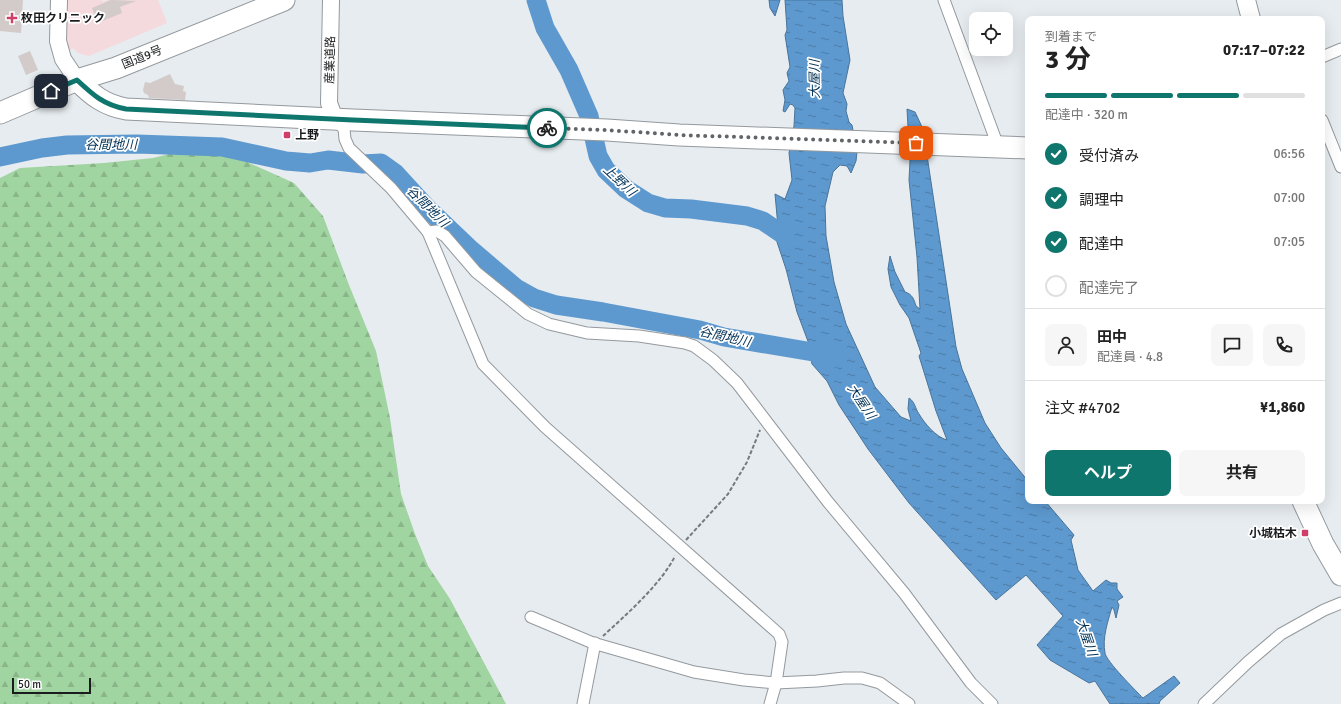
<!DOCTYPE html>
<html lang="ja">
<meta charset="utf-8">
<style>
:root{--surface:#fff;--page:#f6f6f6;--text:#222;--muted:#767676;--line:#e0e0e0;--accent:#0f766e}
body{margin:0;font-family:Signika,"Noto Sans JP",sans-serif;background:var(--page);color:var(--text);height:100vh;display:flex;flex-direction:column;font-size:15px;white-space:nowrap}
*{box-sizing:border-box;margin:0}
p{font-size:13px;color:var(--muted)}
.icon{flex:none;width:22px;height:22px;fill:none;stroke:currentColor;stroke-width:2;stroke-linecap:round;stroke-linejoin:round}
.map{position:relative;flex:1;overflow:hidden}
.sheet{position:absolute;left:1025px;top:16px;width:300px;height:488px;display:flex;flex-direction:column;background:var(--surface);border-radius:8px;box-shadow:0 4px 16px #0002}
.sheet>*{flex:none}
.tools{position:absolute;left:969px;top:12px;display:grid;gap:8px}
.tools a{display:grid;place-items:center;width:44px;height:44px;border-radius:8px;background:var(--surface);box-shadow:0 4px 16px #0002;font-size:20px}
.scale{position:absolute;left:12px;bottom:10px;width:79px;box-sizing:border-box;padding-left:4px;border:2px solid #1a1c1d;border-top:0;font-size:11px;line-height:14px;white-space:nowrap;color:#1a1c1d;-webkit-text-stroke:3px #fff;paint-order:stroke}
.pin{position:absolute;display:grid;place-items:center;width:34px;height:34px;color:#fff;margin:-17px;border-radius:8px;box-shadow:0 2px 6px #0006}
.courier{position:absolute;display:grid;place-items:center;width:40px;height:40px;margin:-20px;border:3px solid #0f766e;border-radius:50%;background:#fff;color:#222;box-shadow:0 1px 5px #0007}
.head em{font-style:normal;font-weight:700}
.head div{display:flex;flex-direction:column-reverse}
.head{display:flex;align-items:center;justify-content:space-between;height:68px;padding:0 20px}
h1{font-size:26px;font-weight:700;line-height:30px}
.bar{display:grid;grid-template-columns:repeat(4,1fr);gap:6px 4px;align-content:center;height:48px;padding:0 20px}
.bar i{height:5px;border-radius:3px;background:var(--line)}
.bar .selected{background:var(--accent)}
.bar p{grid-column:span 4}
.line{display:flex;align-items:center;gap:10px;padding:0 20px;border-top:1px solid var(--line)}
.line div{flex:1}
.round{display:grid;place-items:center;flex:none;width:42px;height:42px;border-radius:8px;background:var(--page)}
ol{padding:0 20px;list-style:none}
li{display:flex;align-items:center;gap:12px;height:44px}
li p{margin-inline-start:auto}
li .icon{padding:4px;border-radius:50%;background:var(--accent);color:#fff;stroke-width:4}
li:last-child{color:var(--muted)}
li i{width:22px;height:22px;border:2px solid var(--line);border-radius:50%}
.button{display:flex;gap:8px;margin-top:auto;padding:8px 20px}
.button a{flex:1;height:46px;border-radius:8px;background:var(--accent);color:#fff;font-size:16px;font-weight:700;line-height:46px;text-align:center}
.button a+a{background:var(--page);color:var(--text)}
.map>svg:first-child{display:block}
.commercial{fill:#f4d9dd}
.forest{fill:url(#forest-firs)}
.water{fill:url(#water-ripples);stroke:#49749a}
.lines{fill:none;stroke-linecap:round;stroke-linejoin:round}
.river{stroke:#5d99cf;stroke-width:19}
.building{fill:#d2cbca}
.street-casing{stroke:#94999d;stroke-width:13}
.secondary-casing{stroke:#94999d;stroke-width:18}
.primary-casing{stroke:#94999d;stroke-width:20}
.highway-casing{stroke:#94999d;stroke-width:23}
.path{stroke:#777a7d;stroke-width:2;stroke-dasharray:4 2;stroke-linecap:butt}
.street{stroke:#fff;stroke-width:11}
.secondary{stroke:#fff;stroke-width:16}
.primary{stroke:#fff;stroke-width:18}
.highway{stroke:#fff;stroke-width:21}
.done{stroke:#626567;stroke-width:4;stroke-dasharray:0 7.2}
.route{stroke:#0f766e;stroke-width:5}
.poi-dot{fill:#ce406a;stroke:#fff;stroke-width:1.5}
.labels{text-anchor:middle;stroke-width:3.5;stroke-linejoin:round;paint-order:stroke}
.poi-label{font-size:12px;font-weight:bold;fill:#1a1c1d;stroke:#fff;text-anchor:start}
.street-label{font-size:12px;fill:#1a1c1d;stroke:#fff}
.water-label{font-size:13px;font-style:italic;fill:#023256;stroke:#fff}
</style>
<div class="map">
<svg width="1341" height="704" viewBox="0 0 1341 704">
<defs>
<pattern id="forest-firs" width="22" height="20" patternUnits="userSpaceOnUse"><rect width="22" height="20" fill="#a0d4a0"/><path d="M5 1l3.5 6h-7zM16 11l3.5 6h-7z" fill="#89b589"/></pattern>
<pattern id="water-ripples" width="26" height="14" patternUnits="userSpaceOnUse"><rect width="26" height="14" fill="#5d99cf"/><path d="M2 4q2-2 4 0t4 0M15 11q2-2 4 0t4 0" fill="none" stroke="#4c7ca7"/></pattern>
</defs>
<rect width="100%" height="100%" fill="#e7ecf0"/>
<path class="commercial" d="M 65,0 L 102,0 L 103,2 L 107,0 L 158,0 L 167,23 L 89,56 L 78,53 L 73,48 L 69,51 L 65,44 Z"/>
<path class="forest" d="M 190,149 L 234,156 L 294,183 L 323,216 L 349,285 L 376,351 L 390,418 L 401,494 L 415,534 L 428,566 L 450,599 L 506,704 L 0,704 L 0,178 L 20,168 L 104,163 L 153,158 Z"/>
<g class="water">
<path d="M 769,0 L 780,0 L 775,16 L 770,8 Z"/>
<path d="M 785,0 L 842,0 L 843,16 L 850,60 L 843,93 L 847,104 L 846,111 L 849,122 L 852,125 L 857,152 L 856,161 L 851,173 L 847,166 L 840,165 L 833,172 L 825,206 L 826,236 L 834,282 L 846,324 L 875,387 L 901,417 L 911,421 L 908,409 L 909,398 C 915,402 915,408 919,414 C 925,424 936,437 947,440 L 936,411 L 919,356 L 921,353 L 909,318 L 900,305 L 891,287 L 888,269 L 890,256 L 895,272 L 905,292 C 912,294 914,299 916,306 L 920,309 L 917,257 L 909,180 L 910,161 L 907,109 L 915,112 L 923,129 L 956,347 L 962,369 L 985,423 L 1001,448 L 1028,481 L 1028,501 L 1045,501 L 1074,535 L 1071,540 L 1078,570 L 1093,591 L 1106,580 L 1111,583 L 1117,583 L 1117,589 L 1123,597 L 1117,601 L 1119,605 L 1116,618 L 1114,610 L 1112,607 C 1108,621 1102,638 1105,653 C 1106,661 1136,691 1143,698 L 1174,676 L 1180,683 L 1160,701 L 1159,704 L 1110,704 L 1095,681 L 1089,683 L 1050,660 L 1037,645 L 1063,616 L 1026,575 L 996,600 L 909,503 L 868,449 L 839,405 L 827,381 L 812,364 L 810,355 L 809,344 L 797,312 L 786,269 L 775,236 L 763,221 L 778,227 L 775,194 L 785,199 L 792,180 L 789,153 L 794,126 L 795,108 L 793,105 L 790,104 L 785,112 L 783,111 L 785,100 L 783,90 L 789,81 L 787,73 L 790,67 L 785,35 L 787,30 Z"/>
</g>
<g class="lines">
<g class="river">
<path d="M 536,0 L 545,28 L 569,70 L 589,116 L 598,156 L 606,170 L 626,189 L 648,203 L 665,208 L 691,209 L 747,216 L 763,221 L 785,236"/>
<path d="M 0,157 L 42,148 L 67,145 L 137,144 L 222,147 L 286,161 L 310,163 L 328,160 L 363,164 L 381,163 L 395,173 L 427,208 L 469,248 L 516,288 L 534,298 L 556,305 L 603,312 L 700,330 L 724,337 L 813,352 L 835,358"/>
</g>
</g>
<g class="building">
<path d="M 0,0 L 23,0 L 21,33 L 0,31 Z"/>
<path d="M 111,0 L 136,1 L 120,7 L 122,13 L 98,23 L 92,8 Z"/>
<path d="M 30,51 L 38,70 L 26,75 L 18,56 Z"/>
<path d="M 170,74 L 175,84 L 184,86 L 183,91 L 186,92 L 185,100 L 149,98 L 148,95 L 144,93 L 143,90 L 145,82 L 150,83 Z"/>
</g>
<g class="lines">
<g class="street-casing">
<g id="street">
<path d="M 944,0 L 998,146"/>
<path d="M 1322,57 L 1341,49"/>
<path d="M 335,119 L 344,129 L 345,139 L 349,148 L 391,188 L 428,232 L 483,364 L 545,427 L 779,634 L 782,642 L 776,683 L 770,704"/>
<path d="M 1322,120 L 1341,167"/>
<path d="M 428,232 L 437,231 L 445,236 L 476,272 L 528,314 L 549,324 L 587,333 L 639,336 L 685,343 L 694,346 L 713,360 L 737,383 L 828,502 L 904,593 L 971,683 L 992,704"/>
<path d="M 531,617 L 593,643 L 694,672 L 744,680 L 776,683 L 817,681 L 844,678 L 862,678 L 880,683 L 909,704"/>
<path d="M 583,704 L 595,643"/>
<path d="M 1204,704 L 1248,662 L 1281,634 L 1324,610 L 1341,603"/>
</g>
</g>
<g class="secondary-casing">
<g id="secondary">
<path d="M 59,0 L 58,41 L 63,59 L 77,80"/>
<path d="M 331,0 L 329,103 L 335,119"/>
</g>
</g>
<g class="primary-casing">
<path id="primary" d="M 1246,0 L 1251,19"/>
</g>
<g class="highway-casing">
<g id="highway">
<path d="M 77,80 C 92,95 104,105 126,109 L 353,120 L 607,130 L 679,135 L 1028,148"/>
<path d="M 0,113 L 77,80 L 116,68 L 284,0"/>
<path d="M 1303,501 L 1323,544 L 1341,575"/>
</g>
</g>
<g class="path">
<path d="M 686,540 L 728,494 L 747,462 L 760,430"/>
<path d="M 603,636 C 626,615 662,583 675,556"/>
</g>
<use href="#street" class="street"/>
<use href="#secondary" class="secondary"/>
<use href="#primary" class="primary"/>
<use href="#highway" class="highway"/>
</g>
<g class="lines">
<path class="done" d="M 547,128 L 606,130 L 679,135 L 916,143"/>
<path class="route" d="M 51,91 L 77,80 C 93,95 104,105 126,109 L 353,120 L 547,128"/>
</g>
<g class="poi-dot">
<path d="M10 12h4v4h4v4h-4v4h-4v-4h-4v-4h4z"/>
<rect x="283" y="131" width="8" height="8" rx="2"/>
<rect x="1301" y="529" width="8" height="8" rx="2"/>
</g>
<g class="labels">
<g class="poi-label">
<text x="21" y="22">枚田クリニック</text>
<text x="295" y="139">上野</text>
<text x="1297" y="537" text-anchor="end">小城枯木</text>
</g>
<g class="street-label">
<text transform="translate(142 57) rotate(-22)" y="4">国道9号</text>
<text transform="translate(330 60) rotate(-89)" y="4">産業道路</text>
</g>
<g class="water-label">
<text transform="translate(814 79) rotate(-91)" y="5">大屋川</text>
<text x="111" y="149">谷間地川</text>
<text transform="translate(620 180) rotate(43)" y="5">上野川</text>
<text transform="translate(428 206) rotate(45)" y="5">谷間地川</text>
<text transform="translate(725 336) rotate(13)" y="5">谷間地川</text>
<text transform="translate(862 401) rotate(56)" y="5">大屋川</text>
<text transform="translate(1087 637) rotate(71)" y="5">大屋川</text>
</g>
</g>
</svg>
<div class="tools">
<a><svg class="icon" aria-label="locate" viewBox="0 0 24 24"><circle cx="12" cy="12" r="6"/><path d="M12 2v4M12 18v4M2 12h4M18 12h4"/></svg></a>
</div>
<div class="scale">50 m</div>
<div class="pin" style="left:916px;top:143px;background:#ea580c"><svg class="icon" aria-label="bag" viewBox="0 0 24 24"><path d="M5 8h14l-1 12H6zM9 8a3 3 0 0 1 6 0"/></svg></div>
<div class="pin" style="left:51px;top:91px;background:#1f2937"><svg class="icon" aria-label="home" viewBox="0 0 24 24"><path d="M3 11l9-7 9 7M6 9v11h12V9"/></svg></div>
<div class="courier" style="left:547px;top:128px"><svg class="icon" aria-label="bike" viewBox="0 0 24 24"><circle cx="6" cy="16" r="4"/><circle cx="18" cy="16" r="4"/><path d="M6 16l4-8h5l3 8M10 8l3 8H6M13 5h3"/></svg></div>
<section class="sheet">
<div class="head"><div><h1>3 分</h1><p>到着まで</p></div><em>07:17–07:22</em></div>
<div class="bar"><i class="selected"></i><i class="selected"></i><i class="selected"></i><i></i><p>配達中 · 320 m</p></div>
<ol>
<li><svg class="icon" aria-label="check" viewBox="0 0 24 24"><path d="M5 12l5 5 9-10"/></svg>受付済み<p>06:56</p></li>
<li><svg class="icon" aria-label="check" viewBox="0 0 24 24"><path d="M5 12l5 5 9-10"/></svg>調理中<p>07:00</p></li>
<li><svg class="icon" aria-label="check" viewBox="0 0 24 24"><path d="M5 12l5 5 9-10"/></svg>配達中<p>07:05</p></li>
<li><i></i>配達完了</li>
</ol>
<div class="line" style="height:72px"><a class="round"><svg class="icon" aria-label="person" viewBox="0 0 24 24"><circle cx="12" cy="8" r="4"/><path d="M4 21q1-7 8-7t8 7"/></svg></a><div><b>田中</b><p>配達員 · 4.8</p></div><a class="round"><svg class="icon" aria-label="chat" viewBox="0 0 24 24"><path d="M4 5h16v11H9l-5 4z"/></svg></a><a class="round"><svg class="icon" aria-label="phone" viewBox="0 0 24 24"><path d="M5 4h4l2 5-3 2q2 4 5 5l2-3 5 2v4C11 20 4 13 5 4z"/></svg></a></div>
<div class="line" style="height:52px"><div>注文 #4702</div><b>¥1,860</b></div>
<div class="button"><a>ヘルプ</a><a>共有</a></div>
</section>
</div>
